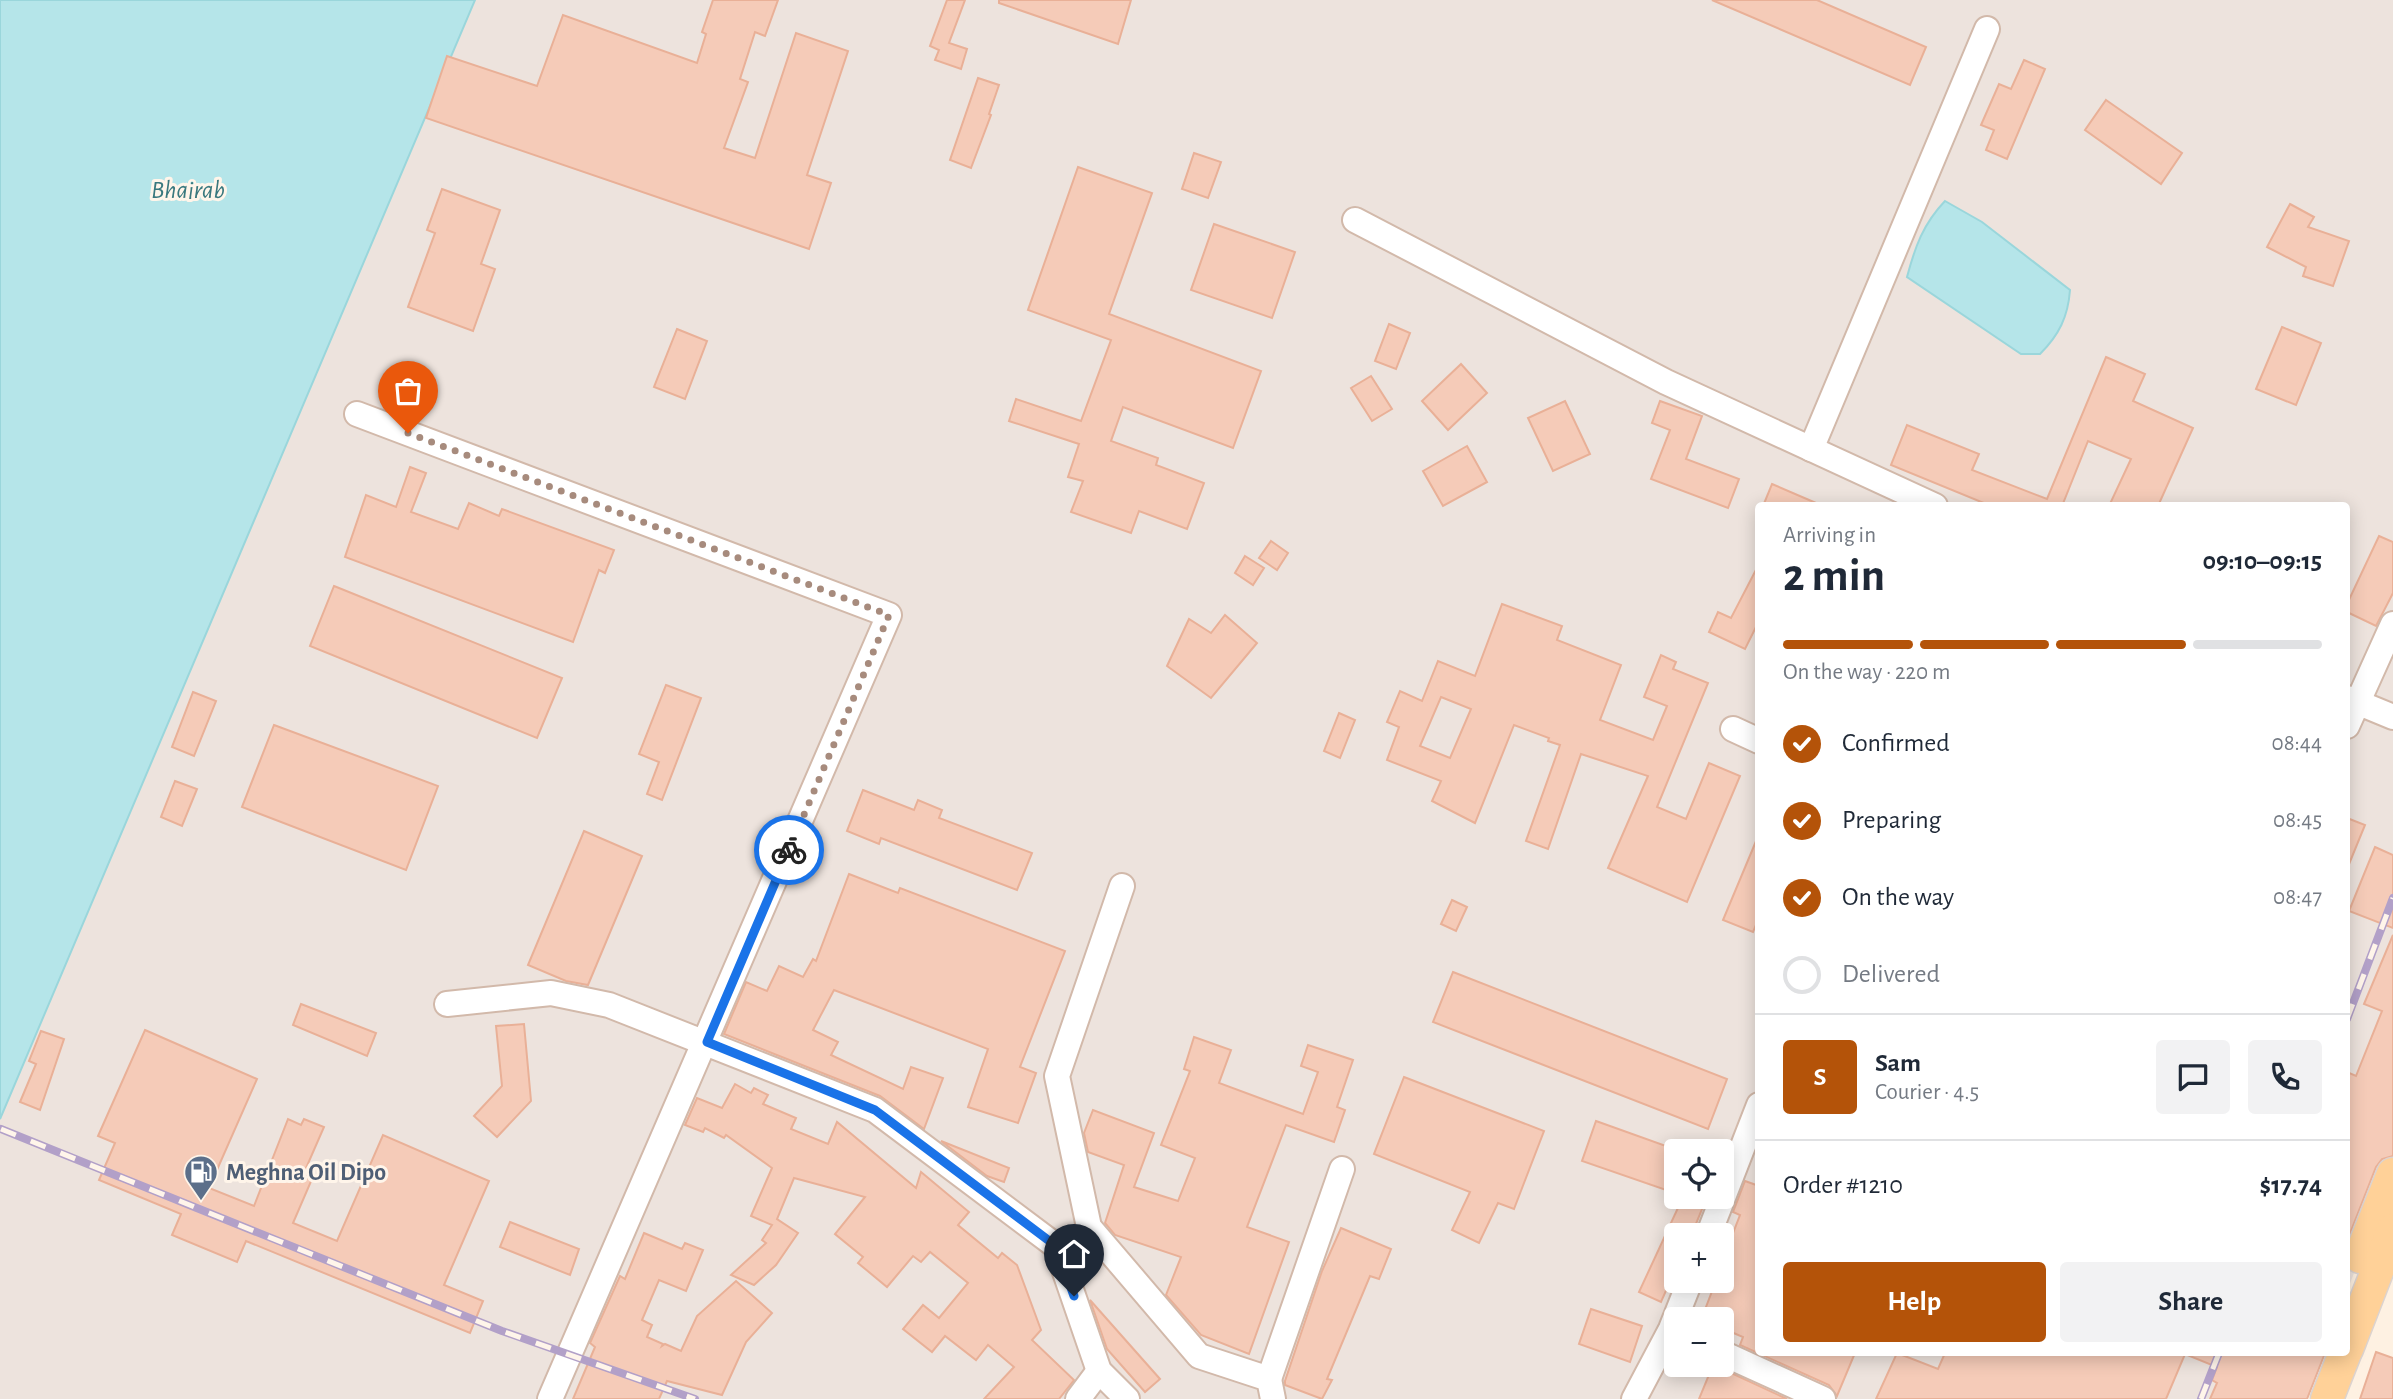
<!DOCTYPE html>
<meta charset="utf-8">
<style>
:root{--surface:#fff;--page:#f2f2f3;--text:#1f2937;--muted:#747a83;--line:#e0e1e3;--accent:#b45309}
body{margin:0;font-family:"Alegreya Sans",sans-serif;background:var(--page);color:var(--text);height:100vh;display:flex;flex-direction:column;font-size:26px;white-space:nowrap}
*{box-sizing:border-box;margin:0}
p{font-size:23px;color:var(--muted)}
.icon{flex:none;width:38px;height:38px;fill:none;stroke:currentColor;stroke-width:2;stroke-linecap:round;stroke-linejoin:round}
.map{position:relative;flex:1;overflow:hidden}
.details{position:absolute;left:1755px;top:502px;width:595px;height:854px;display:flex;flex-direction:column;background:var(--surface);border-radius:7px;box-shadow:0 4px 18px #0003}
.details>*{flex:none}
.buttons{position:absolute;left:1664px;top:1139px;display:grid;gap:14px}
.buttons a{display:grid;place-items:center;width:70px;height:70px;border-radius:7px;background:var(--surface);box-shadow:0 4px 18px #0003;font-size:35px}
.pin{position:absolute;display:grid;place-items:center;width:60px;height:60px;color:#fff;margin:-72px -30px;border-radius:50% 50% 50% 0;rotate:-45deg;box-shadow:0 0 7px #0007}
.pin .icon{rotate:45deg}
.courier{position:absolute;display:grid;place-items:center;width:70px;height:70px;margin:-35px;border:5px solid #1a73e8;border-radius:50%;background:#fff;color:#222;box-shadow:0 2px 9px #0007}
.head em{font-style:normal;font-weight:700}
.head div{display:flex;flex-direction:column-reverse}
.head{display:flex;align-items:center;justify-content:space-between;height:119px;padding:0 28px}
h1{font-size:46px;font-weight:700;line-height:52px}
.bar{display:grid;grid-template-columns:repeat(4,1fr);gap:10px 7px;align-content:center;height:84px;padding:0 28px}
.bar i{height:9px;border-radius:5px;background:var(--line)}
.bar .on{background:var(--accent)}
.bar p{grid-column:span 4}
.line{display:flex;align-items:center;gap:18px;padding:0 28px;border-top:2px solid var(--line)}
.line div{flex:1}
.round{display:grid;place-items:center;flex:none;width:74px;height:74px;border-radius:7px;background:var(--page)}
ol{padding:0 28px;list-style:none}
li{display:flex;align-items:center;gap:21px;height:77px}
li p{margin-inline-start:auto}
li .icon{padding:7px;border-radius:50%;background:var(--accent);color:#fff;stroke-width:4}
li:last-child{color:var(--muted)}
li i{width:38px;height:38px;border:4px solid var(--line);border-radius:50%}
.cta{display:flex;gap:14px;margin-top:auto;padding:14px 28px}
.cta a{flex:1;height:80px;border-radius:7px;background:var(--accent);color:#fff;font-size:28px;font-weight:700;line-height:80px;text-align:center}
.cta a+a{background:var(--page);color:var(--text)}
.map>svg:first-child{display:block}
.industrial{fill:#ede3dd;fill-rule:evenodd}
.water{fill:#b5e5e9;stroke:#9ad6db;stroke-width:2}
.building{fill:#f5cbb8;stroke:#e9b097;stroke-width:2;fill-rule:evenodd}
.lines{fill:none;stroke-linecap:round;stroke-linejoin:round}
.minor-casing{stroke:#d2b9aa;stroke-width:28}
.major-casing{stroke:#dcd3cf;stroke-width:35}
.minor{stroke:#fff;stroke-width:24}
.major{stroke:#ffd198;stroke-width:32}
.rail-casing{stroke:#b2a0c8;stroke-width:8}
.rail{stroke:#fff5ea;stroke-width:5;stroke-dasharray:16;stroke-linecap:butt}
.done{stroke:#a78b7d;stroke-width:7;stroke-dasharray:0 12.6}
.route{stroke:#1a73e8;stroke-width:9}
.labels{text-anchor:middle;stroke-width:6;stroke-linejoin:round;paint-order:stroke}
.service-label{font-size:24px;font-weight:bold;fill:#4e5e75;stroke:#fff5ea;text-anchor:start}
.water-label{font-size:26px;font-style:italic;fill:#39787e;stroke:#fff5ea}
</style>
<div class="map">
<svg width="2393" height="1399" viewBox="0 0 2393 1399">
<rect width="100%" height="100%" fill="#fef1e2"/>
<path class="industrial" d="M 475,0 L 2393,0 L 2393,1174 L 2347,1291 L 2347,506 L 1759,506 L 1759,1353 L 2323,1353 L 2305,1399 L 0,1399 L 0,1119 ZM 1676,1152 L 1722,1152 L 1722,1197 L 1676,1197 ZM 1676,1236 L 1722,1236 L 1722,1281 L 1676,1281 ZM 1676,1320 L 1722,1320 L 1722,1365 L 1676,1365 Z"/>
<g class="water">
<path d="M 0,0 L 475,0 L 0,1119 Z"/>
<path d="M 1945,201 L 1982,222 L 2070,290 C 2068,317 2059,335 2040,354 L 2021,354 L 1907,277 C 1915,247 1923,224 1945,201 Z"/>
</g>
<g class="building">
<path d="M 713,0 L 778,0 L 765,36 L 755,32 L 740,79 L 748,82 L 724,148 L 755,158 L 796,33 L 848,51 L 807,175 L 831,183 L 809,249 L 426,118 L 447,56 L 537,86 L 563,15 L 697,63 L 706,34 L 702,32 Z"/>
<path d="M 947,0 L 965,0 L 949,43 L 967,49 L 961,69 L 935,60 L 939,50 L 930,46 Z"/>
<path d="M 999,0 L 1131,0 L 1118,44 L 999,3 Z"/>
<path d="M 1712,0 L 1817,0 L 1926,47 L 1910,85 Z"/>
<path d="M 2024,60 L 2045,69 L 2007,159 L 1986,150 L 1994,130 L 1981,125 L 1999,84 L 2011,89 Z"/>
<path d="M 978,78 L 999,85 L 989,114 L 991,115 L 971,168 L 950,160 Z"/>
<path d="M 2106,100 L 2182,153 L 2161,184 L 2085,130 Z"/>
<path d="M 1194,153 L 1221,162 L 1208,198 L 1182,189 Z"/>
<path d="M 1078,167 L 1152,193 L 1109,314 L 1261,371 L 1233,448 L 1123,407 L 1111,441 L 1158,458 L 1156,465 L 1204,483 L 1187,529 L 1139,511 L 1131,533 L 1071,512 L 1083,481 L 1068,477 L 1079,444 L 1009,421 L 1016,399 L 1081,421 L 1111,340 L 1028,310 Z"/>
<path d="M 442,189 L 500,210 L 481,264 L 495,269 L 473,331 L 408,307 L 435,233 L 427,230 Z"/>
<path d="M 2290,204 L 2314,217 L 2308,227 L 2349,241 L 2333,286 L 2303,276 L 2306,267 L 2267,247 Z"/>
<path d="M 1214,224 L 1295,252 L 1272,318 L 1191,290 Z"/>
<path d="M 1389,324 L 1410,333 L 1396,369 L 1375,361 Z"/>
<path d="M 2282,327 L 2321,343 L 2296,405 L 2256,389 Z"/>
<path d="M 677,329 L 707,341 L 685,399 L 654,387 Z"/>
<path d="M 2106,357 L 2145,374 L 2133,401 L 2193,428 L 2158,506 L 2109,506 L 2131,459 L 2088,441 L 2062,506 L 1991,506 L 1891,465 L 1907,425 L 1979,454 L 1972,470 L 2047,499 Z"/>
<path d="M 1461,364 L 1487,393 L 1448,430 L 1422,401 Z"/>
<path d="M 1371,376 L 1392,409 L 1372,421 L 1351,388 Z"/>
<path d="M 1565,401 L 1590,454 L 1553,471 L 1528,418 Z"/>
<path d="M 1660,401 L 1702,416 L 1686,459 L 1739,479 L 1728,508 L 1651,479 L 1670,430 L 1652,423 Z"/>
<path d="M 1467,446 L 1487,482 L 1443,506 L 1423,471 Z"/>
<path d="M 410,467 L 426,473 L 411,512 L 458,529 L 469,503 L 499,516 L 502,509 L 614,550 L 605,573 L 599,570 L 573,642 L 345,557 L 366,495 L 396,507 Z"/>
<path d="M 1772,484 L 1823,506 L 1763,506 Z"/>
<path d="M 2379,536 L 2393,542 L 2393,593 L 2376,626 L 2347,612 L 2347,604 Z"/>
<path d="M 1271,541 L 1288,553 L 1277,570 L 1259,558 Z"/>
<path d="M 1245,556 L 1264,568 L 1253,585 L 1235,573 Z"/>
<path d="M 1759,564 L 1759,621 L 1745,649 L 1709,632 L 1718,612 L 1731,618 Z"/>
<path d="M 334,586 L 562,678 L 537,738 L 310,646 Z"/>
<path d="M 1502,604 L 1562,626 L 1557,640 L 1621,665 L 1600,720 L 1653,740 L 1667,706 L 1644,697 L 1661,655 L 1676,662 L 1673,669 L 1708,683 L 1657,807 L 1686,819 L 1709,763 L 1740,776 L 1687,902 L 1608,868 L 1648,776 L 1581,754 L 1548,849 L 1526,841 L 1560,745 L 1548,741 L 1549,738 L 1514,725 L 1475,823 L 1432,801 L 1441,781 L 1387,760 L 1399,727 L 1387,722 L 1400,691 L 1422,701 L 1438,661 L 1475,676 ZM 1441,697 L 1471,709 L 1450,758 L 1420,746 Z"/>
<path d="M 1225,615 L 1257,643 L 1211,698 L 1167,666 L 1189,619 L 1211,633 Z"/>
<path d="M 666,685 L 701,698 L 662,800 L 647,794 L 659,762 L 639,754 Z"/>
<path d="M 193,692 L 216,701 L 194,756 L 172,747 Z"/>
<path d="M 1339,713 L 1355,720 L 1340,758 L 1324,751 Z"/>
<path d="M 274,725 L 438,786 L 406,870 L 242,807 Z"/>
<path d="M 175,781 L 197,789 L 182,826 L 161,817 Z"/>
<path d="M 863,790 L 914,810 L 918,800 L 942,810 L 939,818 L 1032,853 L 1017,890 L 881,838 L 879,844 L 847,831 Z"/>
<path d="M 2347,818 L 2365,825 L 2347,869 Z"/>
<path d="M 584,831 L 642,856 L 588,985 L 566,981 L 528,965 Z"/>
<path d="M 1759,834 L 1759,918 L 1753,932 L 1723,920 Z"/>
<path d="M 2375,847 L 2393,855 L 2393,928 L 2349,911 Z"/>
<path d="M 849,874 L 898,893 L 900,888 L 1065,951 L 1020,1067 L 1036,1073 L 1018,1123 L 968,1107 L 988,1049 L 834,990 L 813,1030 L 838,1042 L 831,1055 L 903,1089 L 911,1067 L 943,1078 L 924,1129 L 880,1096 L 724,1034 L 746,982 L 767,991 L 779,966 L 803,977 L 813,959 L 816,961 Z"/>
<path d="M 1452,900 L 1467,907 L 1456,931 L 1441,924 Z"/>
<path d="M 2393,935 L 2393,1156 L 2382,1159 L 2376,1167 L 2347,1241 L 2347,1072 L 2356,1076 L 2382,1011 L 2364,1004 Z"/>
<path d="M 1453,972 L 1727,1079 L 1708,1129 L 1433,1022 Z"/>
<path d="M 301,1004 L 376,1033 L 367,1056 L 293,1025 Z"/>
<path d="M 524,1024 L 531,1101 L 497,1137 L 474,1116 L 502,1086 L 496,1026 Z"/>
<path d="M 145,1030 L 257,1079 L 209,1188 L 254,1206 L 288,1119 L 301,1125 L 304,1119 L 324,1127 L 303,1175 L 312,1179 L 293,1223 L 337,1241 L 383,1135 L 489,1181 L 444,1285 L 483,1301 L 470,1333 L 246,1241 L 237,1262 L 172,1235 L 181,1214 L 99,1180 L 115,1143 L 98,1136 Z"/>
<path d="M 41,1031 L 64,1039 L 40,1110 L 20,1102 L 36,1064 L 29,1061 Z"/>
<path d="M 1194,1037 L 1231,1050 L 1219,1083 L 1303,1114 L 1318,1072 L 1301,1066 L 1308,1045 L 1353,1060 L 1337,1107 L 1345,1110 L 1334,1142 L 1286,1125 L 1247,1227 L 1289,1242 L 1249,1354 L 1201,1335 L 1166,1295 L 1181,1257 L 1115,1235 L 1105,1223 L 1124,1165 L 1088,1152 L 1084,1133 L 1093,1110 L 1154,1133 L 1134,1187 L 1178,1201 L 1195,1158 L 1161,1145 L 1190,1071 L 1184,1069 Z"/>
<path d="M 1404,1077 L 1544,1131 L 1514,1209 L 1498,1203 L 1479,1243 L 1452,1230 L 1470,1192 L 1374,1154 Z"/>
<path d="M 735,1084 L 751,1093 L 754,1088 L 768,1095 L 763,1104 L 796,1118 L 791,1129 L 828,1144 L 837,1122 L 916,1188 L 921,1172 L 969,1212 L 958,1225 L 998,1258 L 1002,1253 L 1017,1265 L 1041,1330 L 1032,1340 L 1074,1380 L 1059,1399 L 984,1399 L 1014,1367 L 988,1345 L 976,1360 L 945,1336 L 932,1352 L 903,1329 L 923,1305 L 939,1318 L 968,1283 L 930,1252 L 921,1262 L 913,1256 L 887,1287 L 858,1263 L 863,1257 L 835,1234 L 865,1197 L 794,1178 L 777,1219 L 798,1233 L 776,1265 L 754,1285 L 731,1275 L 766,1243 L 762,1240 L 772,1225 L 751,1216 L 772,1168 L 726,1135 L 724,1138 L 705,1128 L 703,1132 L 685,1125 L 697,1098 L 722,1108 Z"/>
<path d="M 1596,1121 L 1680,1151 L 1676,1152 L 1666,1190 L 1582,1161 Z"/>
<path d="M 941,1141 L 1009,1168 L 1004,1182 L 987,1176 Z"/>
<path d="M 1745,1181 L 1759,1186 L 1759,1353 L 1855,1353 L 1837,1396 L 1829,1385 L 1740,1345 L 1743,1337 L 1722,1328 L 1722,1320 L 1701,1320 L 1716,1281 L 1722,1281 L 1722,1249 L 1726,1251 L 1740,1215 L 1733,1212 Z"/>
<path d="M 1683,1197 L 1707,1197 L 1691,1236 L 1676,1236 L 1676,1268 L 1661,1302 L 1639,1292 Z"/>
<path d="M 510,1222 L 579,1249 L 570,1275 L 500,1247 Z"/>
<path d="M 1341,1228 L 1391,1249 L 1379,1279 L 1370,1276 L 1327,1379 L 1332,1380 L 1322,1399 L 1285,1385 L 1285,1381 L 1322,1271 Z"/>
<path d="M 644,1233 L 682,1249 L 685,1243 L 703,1250 L 686,1291 L 659,1280 L 642,1320 L 652,1325 L 647,1337 L 663,1344 L 662,1346 L 665,1344 L 681,1351 L 697,1316 L 736,1281 L 772,1313 L 746,1342 L 722,1395 L 667,1381 L 659,1399 L 573,1399 L 595,1347 L 590,1343 L 620,1276 L 625,1279 Z"/>
<path d="M 1090,1300 L 1160,1379 L 1145,1392 L 1107,1349 Z"/>
<path d="M 1591,1309 L 1642,1326 L 1630,1362 L 1579,1344 Z"/>
<path d="M 2376,1352 L 2393,1358 L 2393,1399 L 2360,1399 Z"/>
<path d="M 1897,1353 L 1938,1369 L 1945,1353 L 2325,1353 L 2307,1399 L 2210,1399 L 2217,1383 L 2212,1380 L 2217,1367 L 2185,1354 L 2166,1399 L 1876,1399 Z"/>
<path d="M 1713,1365 L 1714,1365 L 1787,1399 L 1699,1399 Z"/>
</g>
<g class="lines">
<g class="minor-casing">
<g id="minor">
<path d="M 1355,220 L 1666,382 L 1935,506"/>
<path d="M 357,414 L 889,615 L 550,1399"/>
<path d="M 1811,449 L 1987,29"/>
<path d="M 2347,698 L 2393,717"/>
<path d="M 2347,726 L 2393,624"/>
<path d="M 1733,729 L 1759,741"/>
<path d="M 1122,886 L 1057,1076 L 1089,1227 L 1199,1356 L 1269,1379 L 1273,1399"/>
<path d="M 447,1004 L 551,993 L 609,1005 L 875,1110 L 1056,1246 L 1099,1371 L 1127,1399"/>
<path d="M 1708,1236 L 1759,1105"/>
<path d="M 1722,1353 L 1823,1399"/>
<path d="M 1269,1379 L 1342,1169"/>
<path d="M 1078,1399 L 1099,1371"/>
<path d="M 1634,1399 L 1671,1329 L 1690,1281"/>
</g>
</g>
<g class="major-casing">
<g id="major">
<path d="M 2360,1257 L 2393,1174"/>
<path d="M 2347,1349 L 2393,1230"/>
<path d="M 2327,1399 L 2345,1353"/>
</g>
</g>
<use href="#minor" class="minor"/>
<use href="#major" class="major"/>
<g class="rail-casing">
<g id="rail">
<path d="M 2347,1019 L 2393,898"/>
<path d="M 1,1129 L 502,1331 L 695,1399"/>
<path d="M 2201,1399 L 2219,1353"/>
</g>
</g>
<use href="#rail" class="rail"/>
</g>
<g class="lines">
<path class="done" d="M 408,433 L 889,615 L 789,850"/>
<path class="route" d="M 789,850 L 707,1042 L 875,1110 L 1056,1246 L 1074,1296"/>
</g>
<defs>
<g id="fuel-pin" transform="scale(1.75)"><path d="M0 17L-7.5 6A9.5 9.5 0 1 1 7.5 6Z" fill="#5c6f8a" stroke="#fff5ea"/><path d="M-5.5-6h7V0h2V4h1.3V-2.5L3-4.5l.8-.8L6-3V5H2.5V1h-1V6h-7ZM-4.2-4.7v3.2H.2V-4.7Z" fill="#fff"/></g>
</defs>
<g fill-rule="evenodd">
<use href="#fuel-pin" x="201" y="1172"/>
</g>
<g class="labels">
<g class="service-label">
<text x="226" y="1180">Meghna Oil Dipo</text>
</g>
<g class="water-label">
<text x="188" y="198">Bhairab</text>
</g>
</g>
</svg>
<div class="buttons">
<a><svg class="icon" aria-label="locate" viewBox="0 0 24 24"><circle cx="12" cy="12" r="6"/><path d="M12 2v4M12 18v4M2 12h4M18 12h4"/></svg></a>
<a>+</a>
<a>−</a>
</div>
<div class="pin" style="left:408px;top:433px;background:#ea580c"><svg class="icon" aria-label="bag" viewBox="0 0 24 24"><path d="M5 8h14l-1 12H6zM9 8a3 3 0 0 1 6 0"/></svg></div>
<div class="pin" style="left:1074px;top:1296px;background:#1f2937"><svg class="icon" aria-label="home" viewBox="0 0 24 24"><path d="M3 11l9-7 9 7M6 9v11h12V9"/></svg></div>
<div class="courier" style="left:789px;top:850px"><svg class="icon" aria-label="bike" viewBox="0 0 24 24"><circle cx="6" cy="16" r="4"/><circle cx="18" cy="16" r="4"/><path d="M6 16l4-8h5l3 8M10 8l3 8H6M13 5h3"/></svg></div>
<section class="details">
<div class="head"><div><h1>2 min</h1><p>Arriving in</p></div><em>09:10–09:15</em></div>
<div class="bar"><i class="on"></i><i class="on"></i><i class="on"></i><i></i><p>On the way · 220 m</p></div>
<ol>
<li><svg class="icon" aria-label="check" viewBox="0 0 24 24"><path d="M5 12l5 5 9-10"/></svg>Confirmed<p>08:44</p></li>
<li><svg class="icon" aria-label="check" viewBox="0 0 24 24"><path d="M5 12l5 5 9-10"/></svg>Preparing<p>08:45</p></li>
<li><svg class="icon" aria-label="check" viewBox="0 0 24 24"><path d="M5 12l5 5 9-10"/></svg>On the way<p>08:47</p></li>
<li><i></i>Delivered</li>
</ol>
<div class="line" style="height:126px"><b class="round" style="background:var(--accent);color:#fff">S</b><div><b>Sam</b><p>Courier · 4.5</p></div><a class="round"><svg class="icon" aria-label="chat" viewBox="0 0 24 24"><path d="M4 5h16v11H9l-5 4z"/></svg></a><a class="round"><svg class="icon" aria-label="phone" viewBox="0 0 24 24"><path d="M5 4h4l2 5-3 2q2 4 5 5l2-3 5 2v4C11 20 4 13 5 4z"/></svg></a></div>
<div class="line" style="height:91px"><div>Order #1210</div><b>$17.74</b></div>
<div class="cta"><a>Help</a><a>Share</a></div>
</section>
</div>
